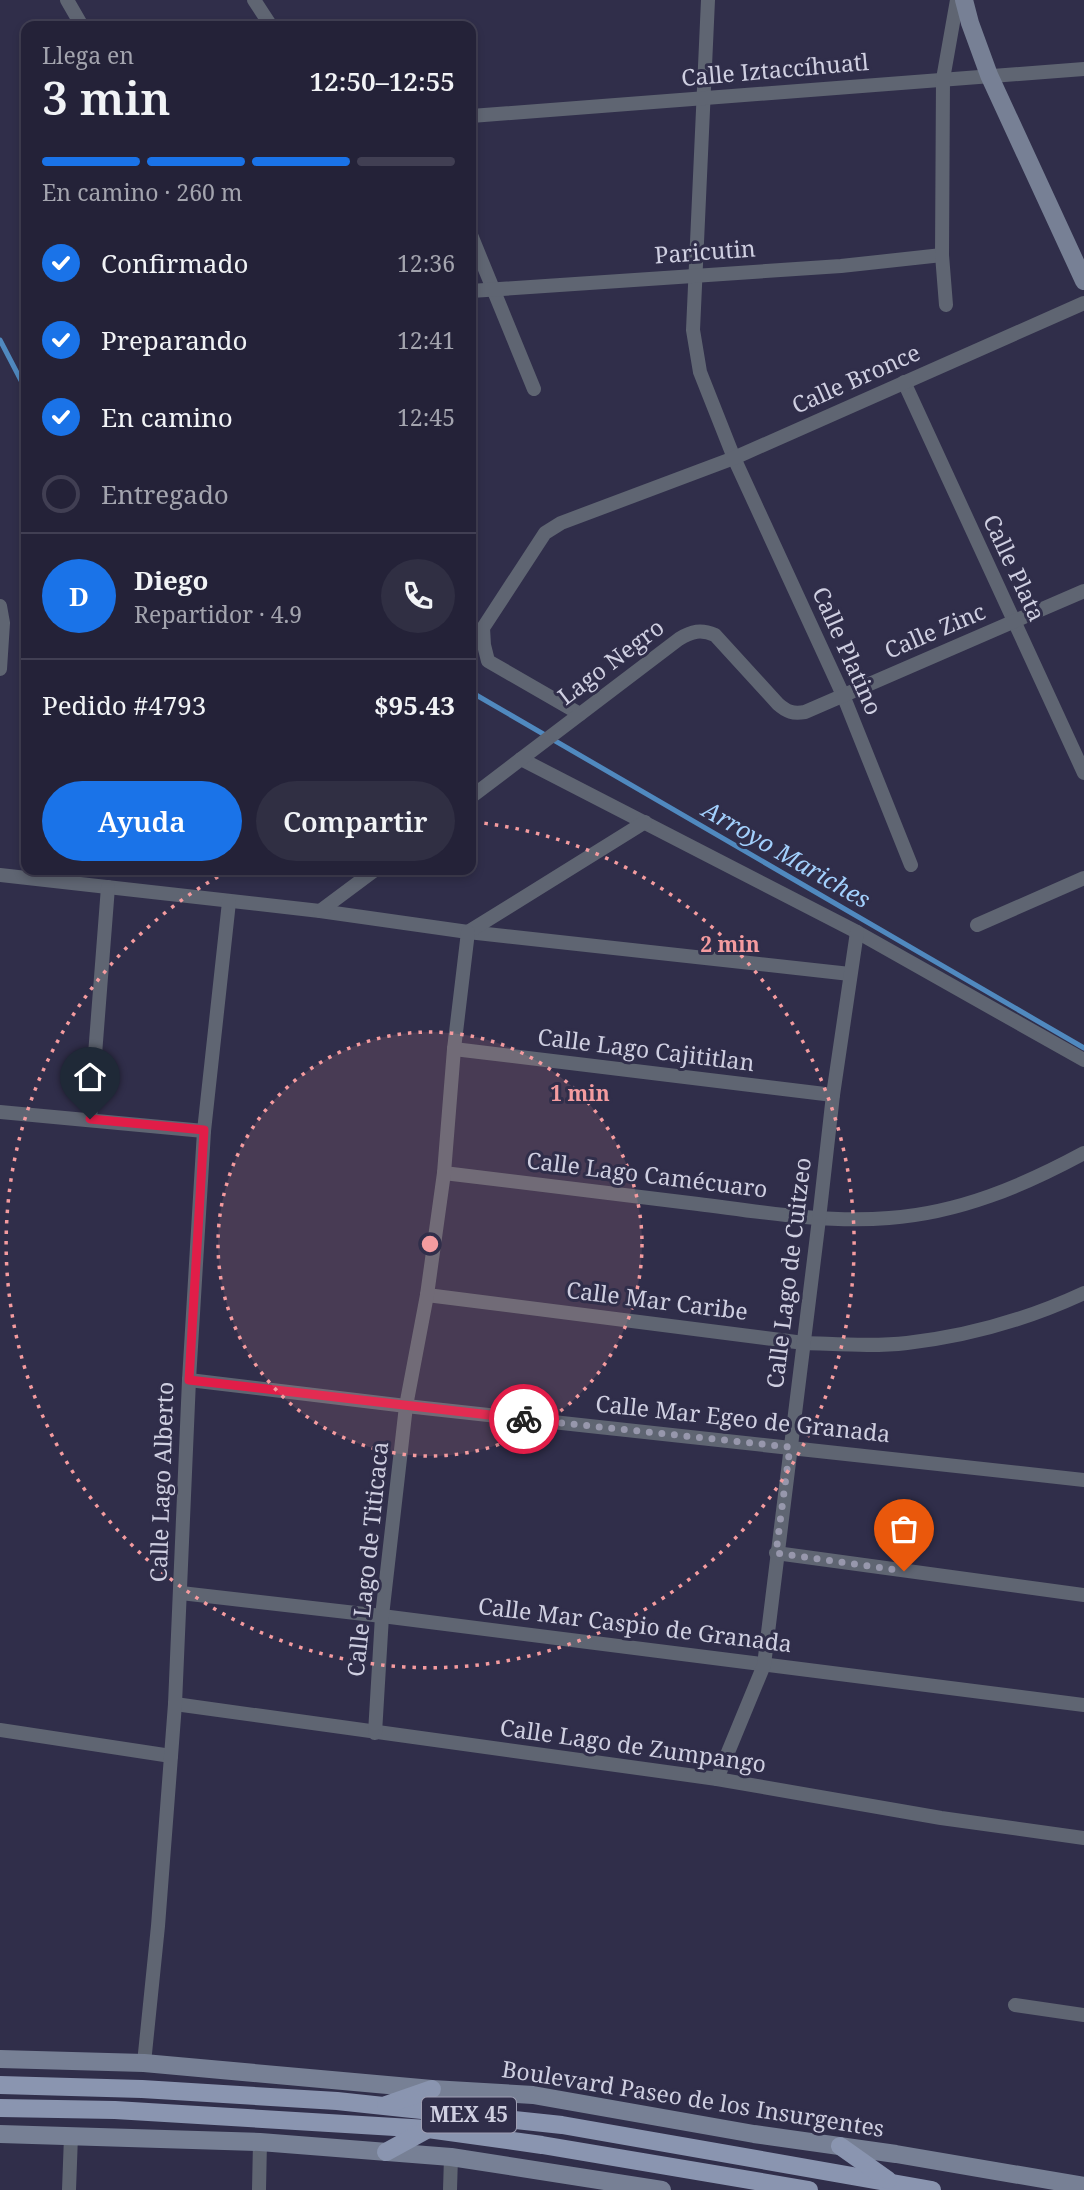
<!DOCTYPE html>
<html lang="es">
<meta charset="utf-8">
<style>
:root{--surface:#242238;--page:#302f43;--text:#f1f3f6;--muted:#a3a4ae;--line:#413f53;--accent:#1a73e8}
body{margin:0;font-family:"Noto Serif",serif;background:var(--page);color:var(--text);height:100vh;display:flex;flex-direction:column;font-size:26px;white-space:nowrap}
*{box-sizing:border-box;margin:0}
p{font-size:23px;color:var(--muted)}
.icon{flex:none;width:38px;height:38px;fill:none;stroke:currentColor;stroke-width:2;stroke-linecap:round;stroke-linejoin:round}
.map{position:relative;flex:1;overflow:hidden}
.details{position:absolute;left:21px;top:21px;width:455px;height:854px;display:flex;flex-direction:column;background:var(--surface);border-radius:14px;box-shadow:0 4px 10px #0003,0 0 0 2px var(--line)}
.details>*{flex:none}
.pin{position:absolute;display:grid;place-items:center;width:60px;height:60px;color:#fff;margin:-72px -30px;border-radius:50% 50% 50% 0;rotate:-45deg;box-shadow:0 0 7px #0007}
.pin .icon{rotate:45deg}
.courier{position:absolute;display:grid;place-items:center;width:70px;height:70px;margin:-35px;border:5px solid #e11d48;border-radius:50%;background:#fff;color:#222;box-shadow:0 2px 9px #0007}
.overview em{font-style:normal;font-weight:600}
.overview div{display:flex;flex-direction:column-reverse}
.overview{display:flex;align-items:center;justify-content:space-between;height:119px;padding:0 21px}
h1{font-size:46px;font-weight:600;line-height:52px}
.bar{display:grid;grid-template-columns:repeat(4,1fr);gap:10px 7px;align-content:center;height:84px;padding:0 21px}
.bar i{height:9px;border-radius:5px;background:var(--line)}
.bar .selected{background:var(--accent)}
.bar p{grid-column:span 4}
.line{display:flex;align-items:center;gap:18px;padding:0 21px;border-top:2px solid var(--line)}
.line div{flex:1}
.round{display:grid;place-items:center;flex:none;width:74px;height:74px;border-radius:37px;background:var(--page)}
ol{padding:0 21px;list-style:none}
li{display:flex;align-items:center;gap:21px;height:77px}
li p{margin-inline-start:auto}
li .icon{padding:7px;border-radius:50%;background:var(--accent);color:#fff;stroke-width:4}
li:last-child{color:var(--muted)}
li i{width:38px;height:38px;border:4px solid var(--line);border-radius:50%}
.cta{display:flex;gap:14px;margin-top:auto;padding:14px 21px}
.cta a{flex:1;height:80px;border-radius:42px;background:var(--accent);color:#fff;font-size:28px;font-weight:600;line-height:80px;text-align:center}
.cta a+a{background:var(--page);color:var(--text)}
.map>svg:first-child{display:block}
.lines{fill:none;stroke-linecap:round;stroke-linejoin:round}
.stream{stroke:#5089bf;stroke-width:5}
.street{stroke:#5f6572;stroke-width:14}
.secondary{stroke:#778095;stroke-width:18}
.primary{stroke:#8a95b0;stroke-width:18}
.done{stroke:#9797ac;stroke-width:7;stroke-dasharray:0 12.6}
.route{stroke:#e11d48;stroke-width:9}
.ring{fill:none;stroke:#f49b9f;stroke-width:3.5;stroke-dasharray:3.5 7}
.labels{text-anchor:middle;stroke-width:6;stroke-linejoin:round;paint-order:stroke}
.shield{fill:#302e4a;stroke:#9f9fb4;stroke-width:2}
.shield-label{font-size:21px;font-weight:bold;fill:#cfcfe1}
.street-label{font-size:23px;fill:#cfcfe1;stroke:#302e4a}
.water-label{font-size:24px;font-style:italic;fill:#a3d0fd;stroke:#302e4a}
.centre{fill:#f49b9f;stroke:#302e4a;stroke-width:3.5}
.ring-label{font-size:21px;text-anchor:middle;font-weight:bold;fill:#f49b9f;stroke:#302e4a;stroke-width:6;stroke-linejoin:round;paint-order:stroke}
</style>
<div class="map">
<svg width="1084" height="2190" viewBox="0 0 1084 2190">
<rect width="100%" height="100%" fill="#302e4a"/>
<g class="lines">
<g class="stream">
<path d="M 0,340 L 26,390"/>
<path d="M 471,692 L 1084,1048"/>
</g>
<g class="street">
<path d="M 67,0 L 82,26"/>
<path d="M 254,0 L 271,26"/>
<path d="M 708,0 L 693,330 L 700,372 L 734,458 L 843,695 L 911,865"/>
<path d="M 471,116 L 1084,69"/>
<path d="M 471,235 L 534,389"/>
<path d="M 471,291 L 841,266 L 942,255"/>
<path d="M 946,305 L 942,255 L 943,79 L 957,0"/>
<path d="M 904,382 L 1084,773"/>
<path d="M 0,606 L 3,623 L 0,669"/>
<path d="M 580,714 L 488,661 L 484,645 L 483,628 L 545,533 L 561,523 L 734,458 L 1084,303"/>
<path d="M 521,759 L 857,932 L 1084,1060"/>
<path d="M 471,797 L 679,639 C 692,631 701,629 715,635 L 778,704 C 787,712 793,714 805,712 L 1084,591"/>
<path d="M 0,875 L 320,911 L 468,932 L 850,974"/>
<path d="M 320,911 L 375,870"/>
<path d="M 977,925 L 1084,878"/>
<path d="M 468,932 L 645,822"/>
<path d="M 454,1049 L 833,1095"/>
<path d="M 0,1112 L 204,1131"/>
<path d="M 90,1119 L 108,887"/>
<path d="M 444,1173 C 528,1184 613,1194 698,1204 C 761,1212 825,1223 889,1218 C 959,1213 1023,1186 1084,1153"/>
<path d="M 427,1295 L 804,1343 C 838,1344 873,1347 907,1343 C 969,1336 1028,1319 1084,1293"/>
<path d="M 189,1380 L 406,1406 L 1084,1480"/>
<path d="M 776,1553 L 1084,1595"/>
<path d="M 181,1593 L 382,1616 L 1084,1705"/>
<path d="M 175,1704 L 717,1779 L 941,1818 L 1084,1838"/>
<path d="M 0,1730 L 171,1756"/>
<path d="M 375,1733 L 382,1616 L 406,1406 L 427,1295 L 444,1173 L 454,1049 L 468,932"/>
<path d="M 717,1779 L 764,1665 L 819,1219 L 833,1095 L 857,932"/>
<path d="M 1015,2005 L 1084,2015"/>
<path d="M 144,2063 L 158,1926 L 175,1704 L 189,1380 L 204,1131 L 229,902"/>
<path d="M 69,2190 L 71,2136"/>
<path d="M 259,2190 L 260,2142"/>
<path d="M 450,2190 L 451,2157"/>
</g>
<g class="secondary">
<path d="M 964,0 L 970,23 L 989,75 L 1084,281"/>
<path d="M 0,2059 L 144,2063 L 432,2089 L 533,2095 L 754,2134 L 896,2154 L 1084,2186"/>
<path d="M 0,2134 L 260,2142 L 451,2157 L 662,2190"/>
</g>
<g class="primary">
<path d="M 0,2085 L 142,2089 L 337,2101 L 562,2125 L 932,2190"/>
<path d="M 386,2105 L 432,2089"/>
<path d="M 0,2108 L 115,2110 L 428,2129 L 542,2145 L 809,2190"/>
<path d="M 840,2146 L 888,2180"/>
<path d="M 386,2152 L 428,2129"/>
</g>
</g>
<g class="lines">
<path class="done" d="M 524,1419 L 790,1447 L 776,1553 L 904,1571"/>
<path class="route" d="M 90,1119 L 204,1130 L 189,1380 L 524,1419"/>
</g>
<circle cx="430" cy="1244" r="212" fill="#f49b9f" fill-opacity=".12"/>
<g class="ring">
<circle cx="430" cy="1244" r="212"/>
<path d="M474 822A424 424 0 1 1 228 871"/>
</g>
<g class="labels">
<rect class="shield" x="422" y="2097.5" width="94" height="35" rx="5"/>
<g class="shield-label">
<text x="469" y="2122">MEX 45</text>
</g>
<g class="street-label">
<text transform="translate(775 70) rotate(-5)" y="8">Calle Iztaccíhuatl</text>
<text transform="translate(705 252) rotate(-4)" y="8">Paricutin</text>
<text transform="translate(856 379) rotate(-24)" y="8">Calle Bronce</text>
<text transform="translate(1014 568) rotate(65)" y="8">Calle Plata</text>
<text transform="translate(935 631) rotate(-23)" y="8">Calle Zinc</text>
<text transform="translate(847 651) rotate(66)" y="8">Calle Platino</text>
<text transform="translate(611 662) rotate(-37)" y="8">Lago Negro</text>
<text transform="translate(646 1050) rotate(7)" y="8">Calle Lago Cajititlan</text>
<text transform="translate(647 1175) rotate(7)" y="8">Calle Lago Camécuaro</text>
<text transform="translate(789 1273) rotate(-83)" y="8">Calle Lago de Cuitzeo</text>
<text transform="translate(657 1301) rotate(7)" y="8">Calle Mar Caribe</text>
<text transform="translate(743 1419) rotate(6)" y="8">Calle Mar Egeo de Granada</text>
<text transform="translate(162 1482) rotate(-88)" y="8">Calle Lago Alberto</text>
<text transform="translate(368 1559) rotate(-84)" y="8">Calle Lago de Titicaca</text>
<text transform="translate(635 1625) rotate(7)" y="8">Calle Mar Caspio de Granada</text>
<text transform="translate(633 1746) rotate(8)" y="8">Calle Lago de Zumpango</text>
<text transform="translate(693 2099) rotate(9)" y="8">Boulevard Paseo de los Insurgentes</text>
</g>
<g class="water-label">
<text transform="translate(786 855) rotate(30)" y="8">Arroyo Mariches</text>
</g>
</g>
<circle cx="430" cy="1244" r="10" class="centre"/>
<g class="ring-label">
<text x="730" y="952">2 min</text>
<text x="580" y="1101">1 min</text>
</g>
</svg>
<div class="pin" style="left:904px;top:1571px;background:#ea580c"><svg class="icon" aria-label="bag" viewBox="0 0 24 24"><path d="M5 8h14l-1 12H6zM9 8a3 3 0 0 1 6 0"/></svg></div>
<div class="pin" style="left:90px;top:1119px;background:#1f2937"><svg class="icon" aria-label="home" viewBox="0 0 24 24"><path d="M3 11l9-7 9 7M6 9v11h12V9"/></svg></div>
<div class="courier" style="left:524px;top:1419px"><svg class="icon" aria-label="bike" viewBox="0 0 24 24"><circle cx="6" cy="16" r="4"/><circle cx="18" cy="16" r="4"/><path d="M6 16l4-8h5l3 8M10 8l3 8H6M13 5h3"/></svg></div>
<section class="details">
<div class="overview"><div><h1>3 min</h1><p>Llega en</p></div><em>12:50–12:55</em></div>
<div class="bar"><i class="selected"></i><i class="selected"></i><i class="selected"></i><i></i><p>En camino · 260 m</p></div>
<ol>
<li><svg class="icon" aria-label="check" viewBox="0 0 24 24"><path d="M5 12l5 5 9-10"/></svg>Confirmado<p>12:36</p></li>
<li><svg class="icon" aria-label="check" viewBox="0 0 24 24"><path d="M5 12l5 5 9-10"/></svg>Preparando<p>12:41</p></li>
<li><svg class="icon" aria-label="check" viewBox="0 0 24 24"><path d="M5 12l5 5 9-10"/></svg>En camino<p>12:45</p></li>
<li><i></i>Entregado</li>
</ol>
<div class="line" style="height:126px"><b class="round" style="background:var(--accent);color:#fff">D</b><div><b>Diego</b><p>Repartidor · 4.9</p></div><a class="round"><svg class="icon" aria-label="phone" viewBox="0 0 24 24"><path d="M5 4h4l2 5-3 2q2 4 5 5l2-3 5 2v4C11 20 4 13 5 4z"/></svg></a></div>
<div class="line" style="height:91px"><div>Pedido #4793</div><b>$95.43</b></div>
<div class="cta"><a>Ayuda</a><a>Compartir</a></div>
</section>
</div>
